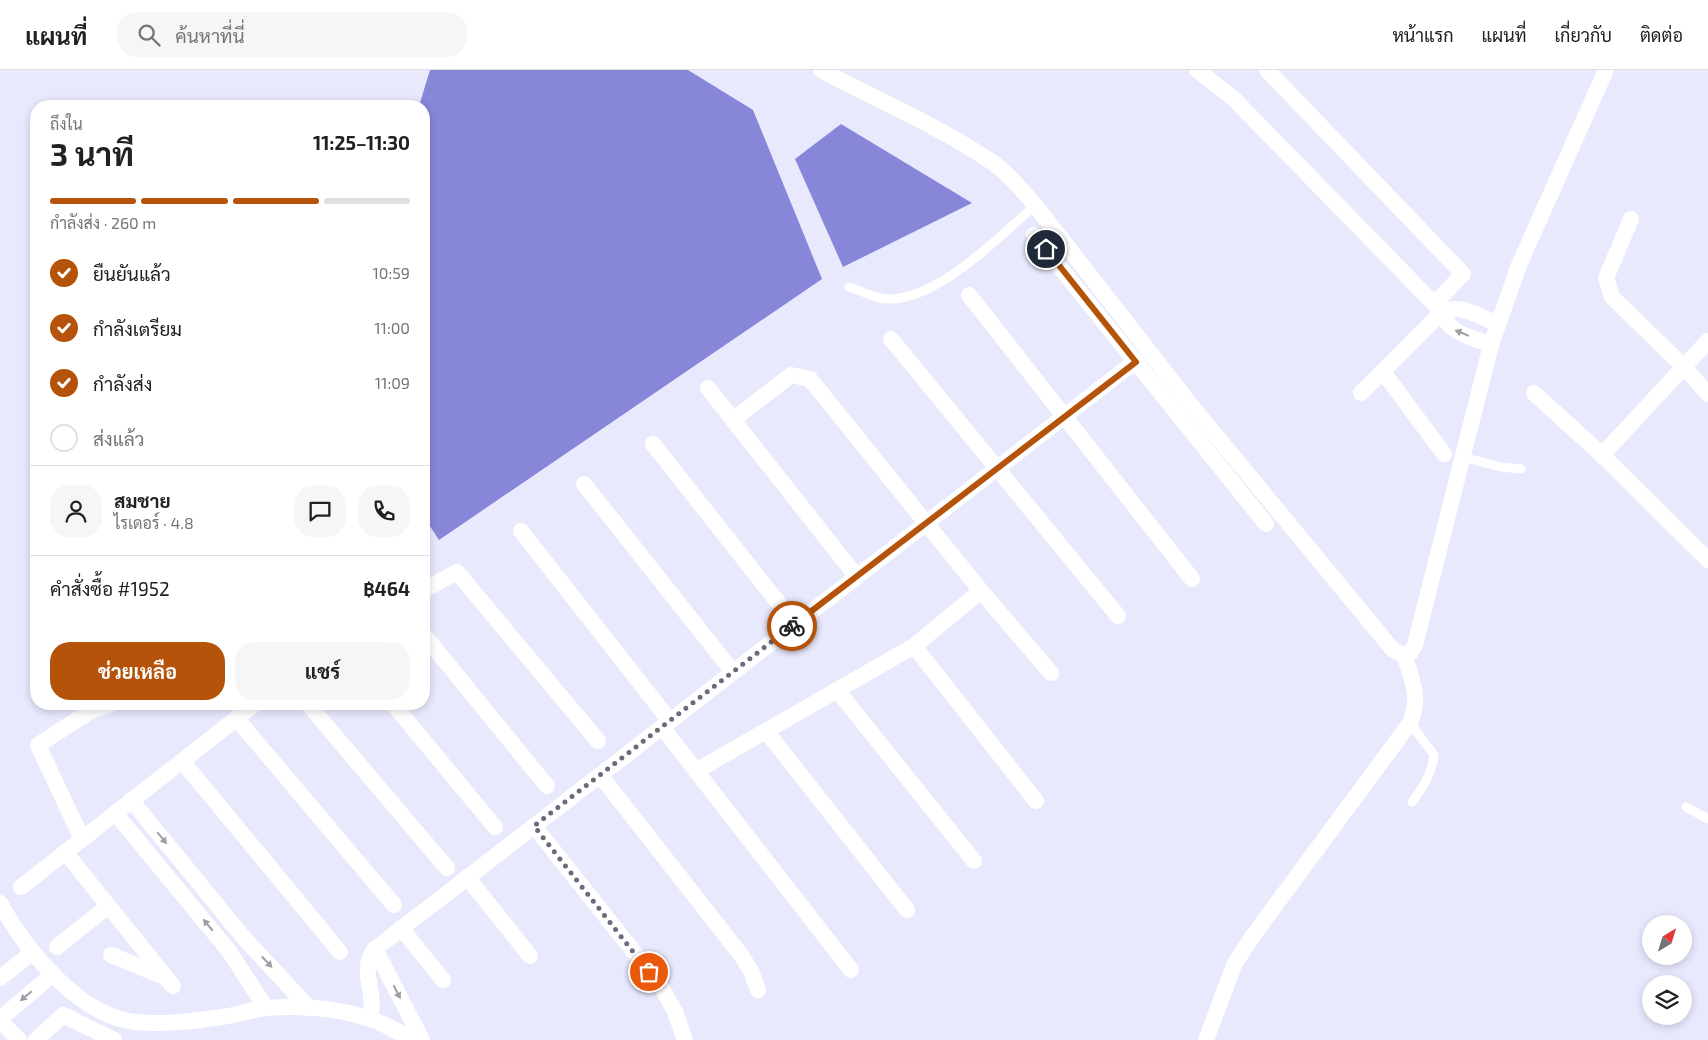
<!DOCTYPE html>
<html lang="th">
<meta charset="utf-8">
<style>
:root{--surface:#fff;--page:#f6f6f6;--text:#202124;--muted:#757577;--line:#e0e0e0;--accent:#b45309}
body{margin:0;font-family:"Exo 2",Sarabun,sans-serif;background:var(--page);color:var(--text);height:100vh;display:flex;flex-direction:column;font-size:19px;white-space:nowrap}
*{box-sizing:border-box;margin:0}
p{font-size:16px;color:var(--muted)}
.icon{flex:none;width:28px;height:28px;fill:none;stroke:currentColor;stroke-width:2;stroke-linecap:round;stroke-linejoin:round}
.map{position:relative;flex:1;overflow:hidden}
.sheet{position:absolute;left:30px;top:30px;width:400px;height:610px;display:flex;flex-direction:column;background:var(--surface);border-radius:20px;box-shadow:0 2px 8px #0003}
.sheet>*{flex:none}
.needle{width:32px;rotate:38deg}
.fabs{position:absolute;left:1642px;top:845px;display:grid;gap:10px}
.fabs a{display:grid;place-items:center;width:50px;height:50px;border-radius:50%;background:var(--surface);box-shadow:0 2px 8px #0003;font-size:25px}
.pin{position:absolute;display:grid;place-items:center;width:42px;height:42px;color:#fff;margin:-21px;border:2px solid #fff;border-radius:50%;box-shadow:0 1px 5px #0007}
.courier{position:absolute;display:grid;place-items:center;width:50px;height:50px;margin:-25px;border:4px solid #b45309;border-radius:50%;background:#fff;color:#222;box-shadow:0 1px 6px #0007}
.overview em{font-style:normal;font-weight:700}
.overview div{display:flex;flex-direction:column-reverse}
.overview{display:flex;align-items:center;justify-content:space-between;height:85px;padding:0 20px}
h1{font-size:32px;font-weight:700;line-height:38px}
.bar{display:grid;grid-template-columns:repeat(4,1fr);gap:8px 5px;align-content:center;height:60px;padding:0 20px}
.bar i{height:6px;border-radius:4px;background:var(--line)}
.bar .active{background:var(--accent)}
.bar p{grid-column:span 4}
.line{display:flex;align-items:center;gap:12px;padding:0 20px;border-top:1px solid var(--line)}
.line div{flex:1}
.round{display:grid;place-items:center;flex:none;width:52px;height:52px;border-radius:20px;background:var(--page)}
ol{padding:0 20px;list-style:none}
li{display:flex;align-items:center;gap:15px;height:55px}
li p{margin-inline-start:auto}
li .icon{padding:5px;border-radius:50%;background:var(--accent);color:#fff;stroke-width:4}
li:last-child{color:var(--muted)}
li i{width:28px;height:28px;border:2px solid var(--line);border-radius:50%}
.cta{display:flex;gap:10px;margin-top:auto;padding:10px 20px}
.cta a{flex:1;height:58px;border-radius:20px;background:var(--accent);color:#fff;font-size:20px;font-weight:700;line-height:58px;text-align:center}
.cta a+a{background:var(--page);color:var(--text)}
header{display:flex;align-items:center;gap:30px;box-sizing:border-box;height:70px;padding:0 25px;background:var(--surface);border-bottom:1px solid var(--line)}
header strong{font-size:24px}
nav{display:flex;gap:28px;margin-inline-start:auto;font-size:18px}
.search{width:350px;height:45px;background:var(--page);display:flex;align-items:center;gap:12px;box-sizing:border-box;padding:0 18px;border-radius:20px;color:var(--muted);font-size:19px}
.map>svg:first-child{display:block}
.water{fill:#8786d8}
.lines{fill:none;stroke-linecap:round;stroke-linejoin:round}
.service{stroke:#fff;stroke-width:9}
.minor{stroke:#fff;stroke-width:16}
.oneway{fill:#9e9ea4}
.done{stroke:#6b6c7a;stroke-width:5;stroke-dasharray:0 9}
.route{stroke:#b45309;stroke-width:6}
</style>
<header>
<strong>แผนที่</strong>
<div class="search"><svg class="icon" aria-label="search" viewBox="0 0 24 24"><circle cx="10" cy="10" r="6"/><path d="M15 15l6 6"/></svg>ค้นหาที่นี่</div>
<nav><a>หน้าแรก</a><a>แผนที่</a><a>เกี่ยวกับ</a><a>ติดต่อ</a></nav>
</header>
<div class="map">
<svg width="1708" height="970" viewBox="0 0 1708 970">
<rect width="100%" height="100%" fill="#e8e9fd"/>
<g class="water">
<path d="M 430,0 L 688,0 L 753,40 L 822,209 L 439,470 L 424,447 L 424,36 L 419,36 Z"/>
<path d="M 841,54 L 972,133 L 843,197 L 795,89 Z"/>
</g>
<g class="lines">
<g class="service">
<path d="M 849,217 C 864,222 878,230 893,229 C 941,226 1001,166 1035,135"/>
<path d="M 1463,387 L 1501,397 L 1521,399"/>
<path d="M 1410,653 L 1434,685 C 1432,704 1423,717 1412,732"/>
<path d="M 1686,737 L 1708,749"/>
</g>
<g class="minor">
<path d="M 821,0 C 875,29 938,56 989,90 C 1007,102 1021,119 1035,135 L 1190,334 L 1393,580 L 1404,585 L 1411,582 L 1415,575 L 1491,275 L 1519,195 L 1606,0"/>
<path d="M 1197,0 L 1233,28 L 1442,242 C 1448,264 1472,267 1491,275"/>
<path d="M 1267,0 L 1463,204 L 1434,234"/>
<path d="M 1631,149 L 1606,208 L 1612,227 L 1684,297 L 1708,324"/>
<path d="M 1034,165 L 1266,454"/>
<path d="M 969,225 L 1192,509"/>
<path d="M 891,269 L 1118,546"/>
<path d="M 1383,302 L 1444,384"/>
<path d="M 708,318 L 733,350"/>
<path d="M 1361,323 L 1442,242 C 1460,233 1481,247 1498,254"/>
<path d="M 1534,323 L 1602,385 L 1708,490"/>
<path d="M 653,374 L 795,554"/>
<path d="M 1602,385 L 1708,271"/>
<path d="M 584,414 L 733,602"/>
<path d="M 521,461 L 670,651"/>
<path d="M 857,507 L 733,350 L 791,305 L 810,309 L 981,521 L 1051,603"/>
<path d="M 424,520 L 457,502 L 598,671"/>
<path d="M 424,565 L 547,716"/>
<path d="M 914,576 L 1036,731"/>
<path d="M 837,620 L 974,791"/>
<path d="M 308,634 L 447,798"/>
<path d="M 393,634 L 495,757"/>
<path d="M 236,648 L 394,835"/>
<path d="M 662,657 L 851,900"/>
<path d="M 766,661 L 907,840"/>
<path d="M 182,691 L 340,882"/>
<path d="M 696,701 L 914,576 L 981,521"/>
<path d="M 600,705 L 741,885 L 751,901 L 758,920"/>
<path d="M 131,730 L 244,868 L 309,938"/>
<path d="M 115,743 L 229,881 L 266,938"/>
<path d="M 534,756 L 661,916 L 675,942 L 685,970"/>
<path d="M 82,769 L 38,675 L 89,642 L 111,634"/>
<path d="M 65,782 L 173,916"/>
<path d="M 467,807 L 530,886"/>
<path d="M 21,817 L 255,634"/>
<path d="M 0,833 C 25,879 79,946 135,952 C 163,955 194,951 222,947 C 236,945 251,940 266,938 C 316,934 371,941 411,970"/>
<path d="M 401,858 L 443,910"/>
<path d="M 57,877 L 108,836"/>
<path d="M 375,879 L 422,970"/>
<path d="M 111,885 L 165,907"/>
<path d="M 0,908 L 32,883"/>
<path d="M 370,948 C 377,920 358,901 375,879 L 1136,291"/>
<path d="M 0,949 L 53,904"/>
<path d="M 0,951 L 19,970"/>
<path d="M 36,970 L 63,945 L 114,970"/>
<path d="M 1206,970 L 1234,895 L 1252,867 L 1410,653 C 1421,628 1412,609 1404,585"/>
</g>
</g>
<defs><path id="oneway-solid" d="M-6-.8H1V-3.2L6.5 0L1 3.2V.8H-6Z" transform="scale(1.25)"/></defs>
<g class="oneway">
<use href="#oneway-solid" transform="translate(1462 263) rotate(-158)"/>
<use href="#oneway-solid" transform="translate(162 768) rotate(51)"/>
<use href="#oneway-solid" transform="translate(208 855) rotate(-130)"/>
<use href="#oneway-solid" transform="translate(267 892) rotate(47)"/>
<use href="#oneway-solid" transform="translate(397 922) rotate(63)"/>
<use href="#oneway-solid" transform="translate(26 926) rotate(140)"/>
</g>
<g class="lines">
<path class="done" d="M 649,902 L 534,756 L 792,556"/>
<path class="route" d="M 792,556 L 1136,292 L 1046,179"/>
</g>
</svg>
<div class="fabs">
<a><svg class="needle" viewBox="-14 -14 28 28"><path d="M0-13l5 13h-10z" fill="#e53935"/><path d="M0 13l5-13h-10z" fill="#757577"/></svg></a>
<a><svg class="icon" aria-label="layers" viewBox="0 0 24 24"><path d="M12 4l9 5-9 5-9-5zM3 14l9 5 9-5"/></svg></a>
</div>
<div class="pin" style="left:649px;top:902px;background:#ea580c"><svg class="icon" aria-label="bag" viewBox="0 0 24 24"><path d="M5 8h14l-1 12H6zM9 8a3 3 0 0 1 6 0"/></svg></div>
<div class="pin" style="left:1046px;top:179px;background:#1f2937"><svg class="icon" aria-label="home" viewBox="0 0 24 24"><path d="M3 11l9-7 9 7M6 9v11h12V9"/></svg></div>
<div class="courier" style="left:792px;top:556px"><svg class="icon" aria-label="bike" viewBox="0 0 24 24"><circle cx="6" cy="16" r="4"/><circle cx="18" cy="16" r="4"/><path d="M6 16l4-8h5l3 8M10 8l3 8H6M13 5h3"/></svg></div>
<section class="sheet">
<div class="overview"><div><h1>3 นาที</h1><p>ถึงใน</p></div><em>11:25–11:30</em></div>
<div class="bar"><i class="active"></i><i class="active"></i><i class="active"></i><i></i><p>กำลังส่ง · 260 m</p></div>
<ol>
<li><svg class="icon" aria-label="check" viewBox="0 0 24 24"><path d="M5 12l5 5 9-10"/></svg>ยืนยันแล้ว<p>10:59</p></li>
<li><svg class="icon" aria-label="check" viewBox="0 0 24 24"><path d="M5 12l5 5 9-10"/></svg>กำลังเตรียม<p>11:00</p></li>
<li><svg class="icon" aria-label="check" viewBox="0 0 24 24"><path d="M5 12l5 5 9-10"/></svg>กำลังส่ง<p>11:09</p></li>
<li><i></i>ส่งแล้ว</li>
</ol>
<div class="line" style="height:90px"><a class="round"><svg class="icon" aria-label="person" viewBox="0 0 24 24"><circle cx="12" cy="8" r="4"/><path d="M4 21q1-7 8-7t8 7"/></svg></a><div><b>สมชาย</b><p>ไรเดอร์ · 4.8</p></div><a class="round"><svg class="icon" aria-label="chat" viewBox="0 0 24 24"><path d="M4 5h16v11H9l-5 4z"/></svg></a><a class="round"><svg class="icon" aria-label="phone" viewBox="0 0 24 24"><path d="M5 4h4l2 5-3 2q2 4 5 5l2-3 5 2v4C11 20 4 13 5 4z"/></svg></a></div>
<div class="line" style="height:65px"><div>คำสั่งซื้อ #1952</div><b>฿464</b></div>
<div class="cta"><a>ช่วยเหลือ</a><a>แชร์</a></div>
</section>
</div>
